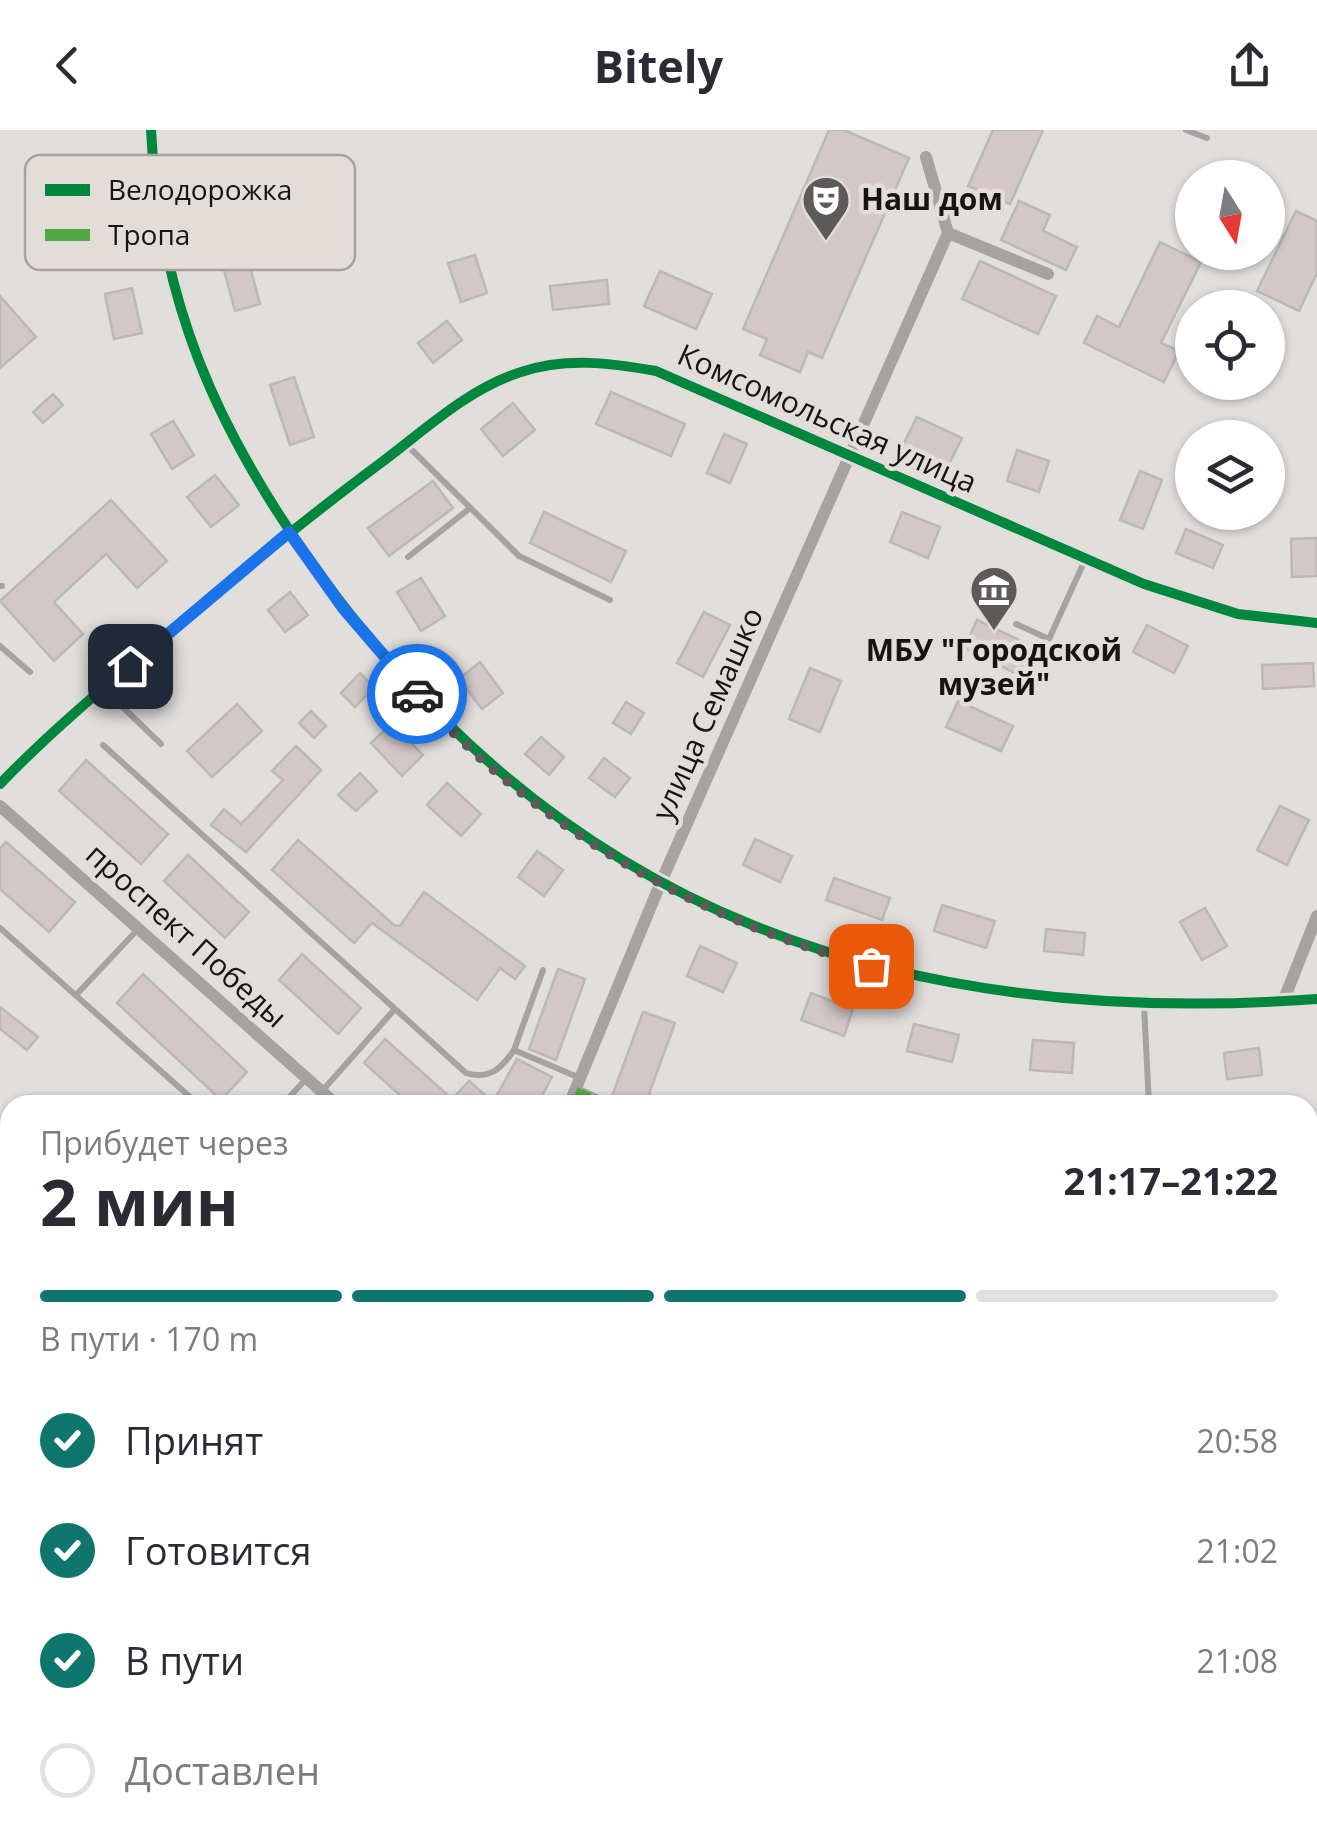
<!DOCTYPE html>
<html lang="ru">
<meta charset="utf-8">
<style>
:root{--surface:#fff;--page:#f2f2f3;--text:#2b2b33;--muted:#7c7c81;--line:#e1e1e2;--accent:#0f766e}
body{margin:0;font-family:"Open Sans",sans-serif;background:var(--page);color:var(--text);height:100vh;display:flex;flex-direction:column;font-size:38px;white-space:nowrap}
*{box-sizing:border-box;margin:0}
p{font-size:32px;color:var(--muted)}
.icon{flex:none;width:55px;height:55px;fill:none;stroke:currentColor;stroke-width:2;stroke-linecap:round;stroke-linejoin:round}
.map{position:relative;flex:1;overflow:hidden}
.panel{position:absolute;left:0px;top:965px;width:1318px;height:750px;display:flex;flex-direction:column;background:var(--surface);border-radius:30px 30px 0 0;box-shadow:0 2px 8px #0004}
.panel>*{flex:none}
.needle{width:65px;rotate:169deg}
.tools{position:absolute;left:1175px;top:30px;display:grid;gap:20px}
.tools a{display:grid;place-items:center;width:110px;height:110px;border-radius:50%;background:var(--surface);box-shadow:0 2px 8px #0004;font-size:50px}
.pin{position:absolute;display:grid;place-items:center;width:85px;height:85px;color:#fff;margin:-42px;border-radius:20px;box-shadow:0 5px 15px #0006}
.courier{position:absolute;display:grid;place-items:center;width:100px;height:100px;margin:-50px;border:8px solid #1a73e8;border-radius:50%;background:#fff;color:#222;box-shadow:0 2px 12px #0007}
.summary em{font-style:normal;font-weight:700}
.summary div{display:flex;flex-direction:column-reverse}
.summary{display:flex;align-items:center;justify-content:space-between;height:170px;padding:0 40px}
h1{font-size:65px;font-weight:700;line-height:75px}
.bar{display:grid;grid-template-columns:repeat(4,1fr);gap:15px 10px;align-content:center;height:120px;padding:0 40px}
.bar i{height:12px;border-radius:8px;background:var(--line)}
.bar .on{background:var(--accent)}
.bar p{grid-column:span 4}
ol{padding:0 40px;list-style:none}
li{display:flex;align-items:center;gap:30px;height:110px}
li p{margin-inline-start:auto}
li .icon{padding:10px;border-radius:50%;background:var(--accent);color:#fff;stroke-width:4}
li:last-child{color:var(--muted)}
li i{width:55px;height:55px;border:5px solid var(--line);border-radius:50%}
header{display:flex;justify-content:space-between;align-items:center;height:130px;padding:0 40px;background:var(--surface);font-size:45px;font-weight:700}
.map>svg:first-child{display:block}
.green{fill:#cac59b}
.building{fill:#d4c7c8;stroke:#bbb8b8;stroke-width:2.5}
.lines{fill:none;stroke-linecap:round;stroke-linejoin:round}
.service{stroke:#a5a3a2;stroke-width:6}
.minor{stroke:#a5a3a2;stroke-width:12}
.quiet{stroke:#51a842;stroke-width:8;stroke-dasharray:15 8;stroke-linecap:butt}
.cycleway-casing{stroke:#e3ddda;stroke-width:16}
.cycleway{stroke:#00873e;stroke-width:10}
.done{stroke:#5d5a59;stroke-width:10;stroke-dasharray:0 18}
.route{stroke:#1a73e8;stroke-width:12}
.labels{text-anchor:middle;stroke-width:9;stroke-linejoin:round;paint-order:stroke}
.poi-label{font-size:30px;font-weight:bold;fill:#161313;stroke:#e3ddda;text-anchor:start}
.street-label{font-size:30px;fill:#161313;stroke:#e3ddda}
.key{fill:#e3ddda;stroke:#a6a09e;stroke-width:2.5}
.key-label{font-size:28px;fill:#161313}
</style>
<header><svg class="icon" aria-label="back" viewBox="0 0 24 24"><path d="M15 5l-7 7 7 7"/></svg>Bitely<svg class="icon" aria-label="share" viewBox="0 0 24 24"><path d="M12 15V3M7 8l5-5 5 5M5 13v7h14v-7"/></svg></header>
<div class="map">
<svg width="1317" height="1715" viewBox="0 0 1317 1715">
<rect width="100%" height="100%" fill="#e1dedc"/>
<path class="green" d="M 1317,1245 L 1317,1715 L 1064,1715 L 1076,1705 L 1308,1705 L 1308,1249 Z"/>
<g class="building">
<path d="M 829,0 L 844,0 L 909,28 L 822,228 L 808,222 L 800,242 L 760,225 L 767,209 L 743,199 Z"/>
<path d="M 993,0 L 1043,0 L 1010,74 L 968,56 Z"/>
<path d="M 1019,71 L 1050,85 L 1043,101 L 1077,117 L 1066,140 L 1001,110 Z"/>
<path d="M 1296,81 L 1317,91 L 1317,143 L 1299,181 L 1257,161 Z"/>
<path d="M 1160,112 L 1201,132 L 1161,213 L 1179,221 L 1164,252 L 1084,213 L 1097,186 L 1119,197 Z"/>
<path d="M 245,118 L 260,174 L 235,181 L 220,125 Z"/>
<path d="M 475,125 L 487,163 L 461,172 L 448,133 Z"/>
<path d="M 980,131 L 1056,166 L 1038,204 L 962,169 Z"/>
<path d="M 660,141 L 712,164 L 696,199 L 644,176 Z"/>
<path d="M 607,150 L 609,174 L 553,180 L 550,156 Z"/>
<path d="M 132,158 L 142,203 L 114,209 L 105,164 Z"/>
<path d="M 0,166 L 36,207 L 0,238 Z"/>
<path d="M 447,191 L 462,210 L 433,233 L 418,213 Z"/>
<path d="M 294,247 L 314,307 L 290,315 L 270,255 Z"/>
<path d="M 611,262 L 685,294 L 671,326 L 596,294 Z"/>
<path d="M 53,264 L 63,275 L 43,293 L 33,282 Z"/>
<path d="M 513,273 L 535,300 L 503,326 L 481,299 Z"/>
<path d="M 917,287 L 962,308 L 946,340 L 901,319 Z"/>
<path d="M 173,291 L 194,325 L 172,339 L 151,304 Z"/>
<path d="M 724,304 L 747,314 L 730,353 L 707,343 Z"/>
<path d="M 1017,320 L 1049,331 L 1039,362 L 1007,351 Z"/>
<path d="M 1140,341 L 1162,350 L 1143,399 L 1120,390 Z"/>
<path d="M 215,345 L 239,375 L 211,397 L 187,367 Z"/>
<path d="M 433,351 L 453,378 L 389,426 L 368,398 Z"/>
<path d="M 111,370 L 167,431 L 137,458 L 106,424 L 54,472 L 83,504 L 54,531 L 0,471 Z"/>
<path d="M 544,382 L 626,421 L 611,452 L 530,413 Z"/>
<path d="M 902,382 L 940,397 L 928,428 L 890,412 Z"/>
<path d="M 1186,399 L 1223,415 L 1213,438 L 1176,423 Z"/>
<path d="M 1317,408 L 1317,446 L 1292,447 L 1291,409 Z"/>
<path d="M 421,448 L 445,486 L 421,501 L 397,462 Z"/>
<path d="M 290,462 L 308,485 L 285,502 L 268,480 Z"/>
<path d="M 704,482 L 730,495 L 703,547 L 677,533 Z"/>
<path d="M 977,490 L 1034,517 L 1021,546 L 964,518 Z"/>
<path d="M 1147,495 L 1188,516 L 1174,543 L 1133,522 Z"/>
<path d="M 480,532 L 503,563 L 482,579 L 459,549 Z"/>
<path d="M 1313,533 L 1314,556 L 1263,559 L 1262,535 Z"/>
<path d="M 810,538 L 841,551 L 820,602 L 789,589 Z"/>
<path d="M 360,543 L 374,558 L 355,577 L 341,563 Z"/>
<path d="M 958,571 L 1013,596 L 1001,621 L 946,597 Z"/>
<path d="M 626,572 L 644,583 L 631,604 L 613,593 Z"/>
<path d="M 237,574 L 262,601 L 212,647 L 187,621 Z"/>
<path d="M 311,581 L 326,596 L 314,608 L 299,593 Z"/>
<path d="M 392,593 L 423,625 L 402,646 L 371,613 Z"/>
<path d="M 541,607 L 564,627 L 549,645 L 525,624 Z"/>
<path d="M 296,616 L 321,640 L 246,722 L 211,695 L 224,679 L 241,694 L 283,650 L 272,641 Z"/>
<path d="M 604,628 L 630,648 L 615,667 L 589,648 Z"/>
<path d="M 86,630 L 168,704 L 141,734 L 59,661 Z"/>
<path d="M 360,643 L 377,661 L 356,681 L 338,665 Z"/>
<path d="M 447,653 L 481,684 L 461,706 L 427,675 Z"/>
<path d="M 1280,676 L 1309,690 L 1287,735 L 1257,720 Z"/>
<path d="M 755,709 L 792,726 L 780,752 L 743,735 Z"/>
<path d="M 298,710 L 394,795 L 400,796 L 424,762 L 525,836 L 515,849 L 500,838 L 477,870 L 372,793 L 354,813 L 272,740 Z"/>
<path d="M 6,712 L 75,772 L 49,802 L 0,759 L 0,718 Z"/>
<path d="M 537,721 L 563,740 L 544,766 L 518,747 Z"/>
<path d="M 188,725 L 249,782 L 225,808 L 164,751 Z"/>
<path d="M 834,748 L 890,768 L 882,790 L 826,770 Z"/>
<path d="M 942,775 L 995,791 L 986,818 L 934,801 Z"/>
<path d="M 1205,778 L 1227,816 L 1202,830 L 1180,792 Z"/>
<path d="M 1046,799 L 1085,803 L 1083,825 L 1044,821 Z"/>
<path d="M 700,816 L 737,833 L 723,862 L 687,846 Z"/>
<path d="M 302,824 L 361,878 L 338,904 L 279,850 Z"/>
<path d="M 558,839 L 585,849 L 556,930 L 529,919 Z"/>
<path d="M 143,844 L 247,942 L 221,970 L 117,873 Z"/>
<path d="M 811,863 L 853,879 L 844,906 L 801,890 Z"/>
<path d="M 0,877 L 38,907 L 27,920 L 0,899 Z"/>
<path d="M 643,882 L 675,893 L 645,975 L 620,975 L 612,966 Z"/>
<path d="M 914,894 L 959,905 L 952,932 L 907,921 Z"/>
<path d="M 385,909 L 452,969 L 469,951 L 493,972 L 517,929 L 552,947 L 537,975 L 411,975 L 364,933 Z"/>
<path d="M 1033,910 L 1074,913 L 1072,943 L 1030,940 Z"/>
<path d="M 1259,918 L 1262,945 L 1227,949 L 1224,923 Z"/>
</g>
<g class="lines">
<g class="service">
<path d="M 1186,0 L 1207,8"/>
<path d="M 407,315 L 519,426 L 610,470"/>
<path d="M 408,427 L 469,379"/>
<path d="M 0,456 L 2,456"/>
<path d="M 1016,494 L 1049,509 L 1085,430"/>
<path d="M 0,516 L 30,542"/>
<path d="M 104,559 L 161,614"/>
<path d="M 103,615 L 466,943 C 489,950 501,939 514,920 L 580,948"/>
<path d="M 0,798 L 199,975"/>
<path d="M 76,865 L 140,797"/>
<path d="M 1144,875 L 1149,975"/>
<path d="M 514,920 L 543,840"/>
<path d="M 323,960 L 394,880"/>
<path d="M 282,975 L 306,949"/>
<path d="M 1308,1101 L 1317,1100"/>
<path d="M 0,1449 L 10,1447"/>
<path d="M 263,1705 L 265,1715"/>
<path d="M 544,1705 L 545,1715"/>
</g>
<g class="minor">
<path d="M 151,0 C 159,170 216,299 314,436 C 562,786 900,899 1317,869"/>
<path d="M 948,103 L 1048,144"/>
<path d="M 0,654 C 49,603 104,557 158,512 C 231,450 305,389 382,332 C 426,299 468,259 521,242 C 566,227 611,233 656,241 L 1144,454 L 1238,484 L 1317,493"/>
<path d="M 0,676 L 337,975"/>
<path d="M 1283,872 L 1317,786"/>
<path d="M 576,961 L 607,975"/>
<path d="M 569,975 L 661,752 L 948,103 L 926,27"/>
<path d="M 0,1068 L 10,1059"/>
<path d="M 0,1541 L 10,1539"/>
</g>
<g class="quiet">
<path d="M 576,961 L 607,975"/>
<path d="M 1308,1332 L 1317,1332"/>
<path d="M 1308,1583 L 1317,1583"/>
<path d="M 1051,1705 L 1051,1715"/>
<path d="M 604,1715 L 608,1705"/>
</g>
<g class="cycleway-casing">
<g id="cycleway">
<path d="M 151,0 C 159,170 216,299 314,436 C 562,786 900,899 1317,869"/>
<path d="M 0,654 C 49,603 104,557 158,512 C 231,450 305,389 382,332 C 426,299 468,259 521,242 C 566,227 611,233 656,241 L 1144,454 L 1238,484 L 1317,493"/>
</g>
</g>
<use href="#cycleway" class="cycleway"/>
</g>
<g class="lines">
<path class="done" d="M 417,564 C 531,695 704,793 871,836"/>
<path class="route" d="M 130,536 L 289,402 L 343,478 L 417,564"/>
</g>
<defs>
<g id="theatre-pin" transform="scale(2.5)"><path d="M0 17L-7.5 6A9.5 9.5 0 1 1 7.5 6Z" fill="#5d5a59" stroke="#e3ddda"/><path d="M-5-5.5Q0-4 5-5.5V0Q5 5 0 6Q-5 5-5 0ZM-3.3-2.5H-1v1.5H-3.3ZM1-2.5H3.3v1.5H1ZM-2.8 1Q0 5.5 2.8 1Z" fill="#fff"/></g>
<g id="museum-pin" transform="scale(2.5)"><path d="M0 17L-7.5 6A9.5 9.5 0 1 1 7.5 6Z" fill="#5d5a59" stroke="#e3ddda"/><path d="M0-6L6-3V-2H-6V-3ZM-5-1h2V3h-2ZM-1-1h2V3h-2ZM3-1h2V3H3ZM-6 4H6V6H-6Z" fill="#fff"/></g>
</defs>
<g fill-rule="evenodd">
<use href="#theatre-pin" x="826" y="70"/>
<use href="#museum-pin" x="994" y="460"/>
</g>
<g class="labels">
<g class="poi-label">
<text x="861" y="80">Наш дом</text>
<text x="994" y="531" text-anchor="middle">МБУ "Городской<tspan x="994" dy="34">музей"</tspan></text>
</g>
<g class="street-label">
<text transform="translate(827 289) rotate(24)" y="10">Комсомольская улица</text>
<text transform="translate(708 584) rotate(-66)" y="10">улица Семашко</text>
<text transform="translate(186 806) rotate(42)" y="10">проспект Победы</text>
</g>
</g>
<rect x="25" y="25" width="330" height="115" rx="15" class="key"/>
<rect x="45" y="54" width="45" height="12" fill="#00873e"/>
<rect x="45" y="99" width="45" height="12" fill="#51a842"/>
<g class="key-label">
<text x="108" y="70">Велодорожка</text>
<text x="108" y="115">Тропа</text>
</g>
</svg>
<div class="tools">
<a><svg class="needle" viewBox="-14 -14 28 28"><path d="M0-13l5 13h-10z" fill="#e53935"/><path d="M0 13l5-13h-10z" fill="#7c7c81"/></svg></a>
<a><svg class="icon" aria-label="locate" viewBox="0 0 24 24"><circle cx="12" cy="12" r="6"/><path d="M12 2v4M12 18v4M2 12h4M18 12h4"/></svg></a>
<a><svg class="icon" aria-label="layers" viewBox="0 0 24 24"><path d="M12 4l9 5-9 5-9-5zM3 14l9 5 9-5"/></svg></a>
</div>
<div class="pin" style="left:871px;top:836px;background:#ea580c"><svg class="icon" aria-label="bag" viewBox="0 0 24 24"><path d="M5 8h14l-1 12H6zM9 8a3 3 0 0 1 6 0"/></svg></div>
<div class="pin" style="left:130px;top:536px;background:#1f2937"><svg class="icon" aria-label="home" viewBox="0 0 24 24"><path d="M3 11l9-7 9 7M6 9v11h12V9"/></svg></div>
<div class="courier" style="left:417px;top:564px"><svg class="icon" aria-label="car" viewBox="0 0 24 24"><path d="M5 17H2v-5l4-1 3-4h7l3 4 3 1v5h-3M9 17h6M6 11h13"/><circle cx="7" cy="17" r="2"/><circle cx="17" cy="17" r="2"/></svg></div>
<section class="panel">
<div class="summary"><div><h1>2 мин</h1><p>Прибудет через</p></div><em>21:17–21:22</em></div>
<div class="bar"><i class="on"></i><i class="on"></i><i class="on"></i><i></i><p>В пути · 170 m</p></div>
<ol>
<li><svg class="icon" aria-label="check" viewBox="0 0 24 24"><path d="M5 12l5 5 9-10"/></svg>Принят<p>20:58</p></li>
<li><svg class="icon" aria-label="check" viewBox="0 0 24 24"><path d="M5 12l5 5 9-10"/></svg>Готовится<p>21:02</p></li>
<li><svg class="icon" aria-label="check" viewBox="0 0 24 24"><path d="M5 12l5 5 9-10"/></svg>В пути<p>21:08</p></li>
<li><i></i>Доставлен</li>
</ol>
</section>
</div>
